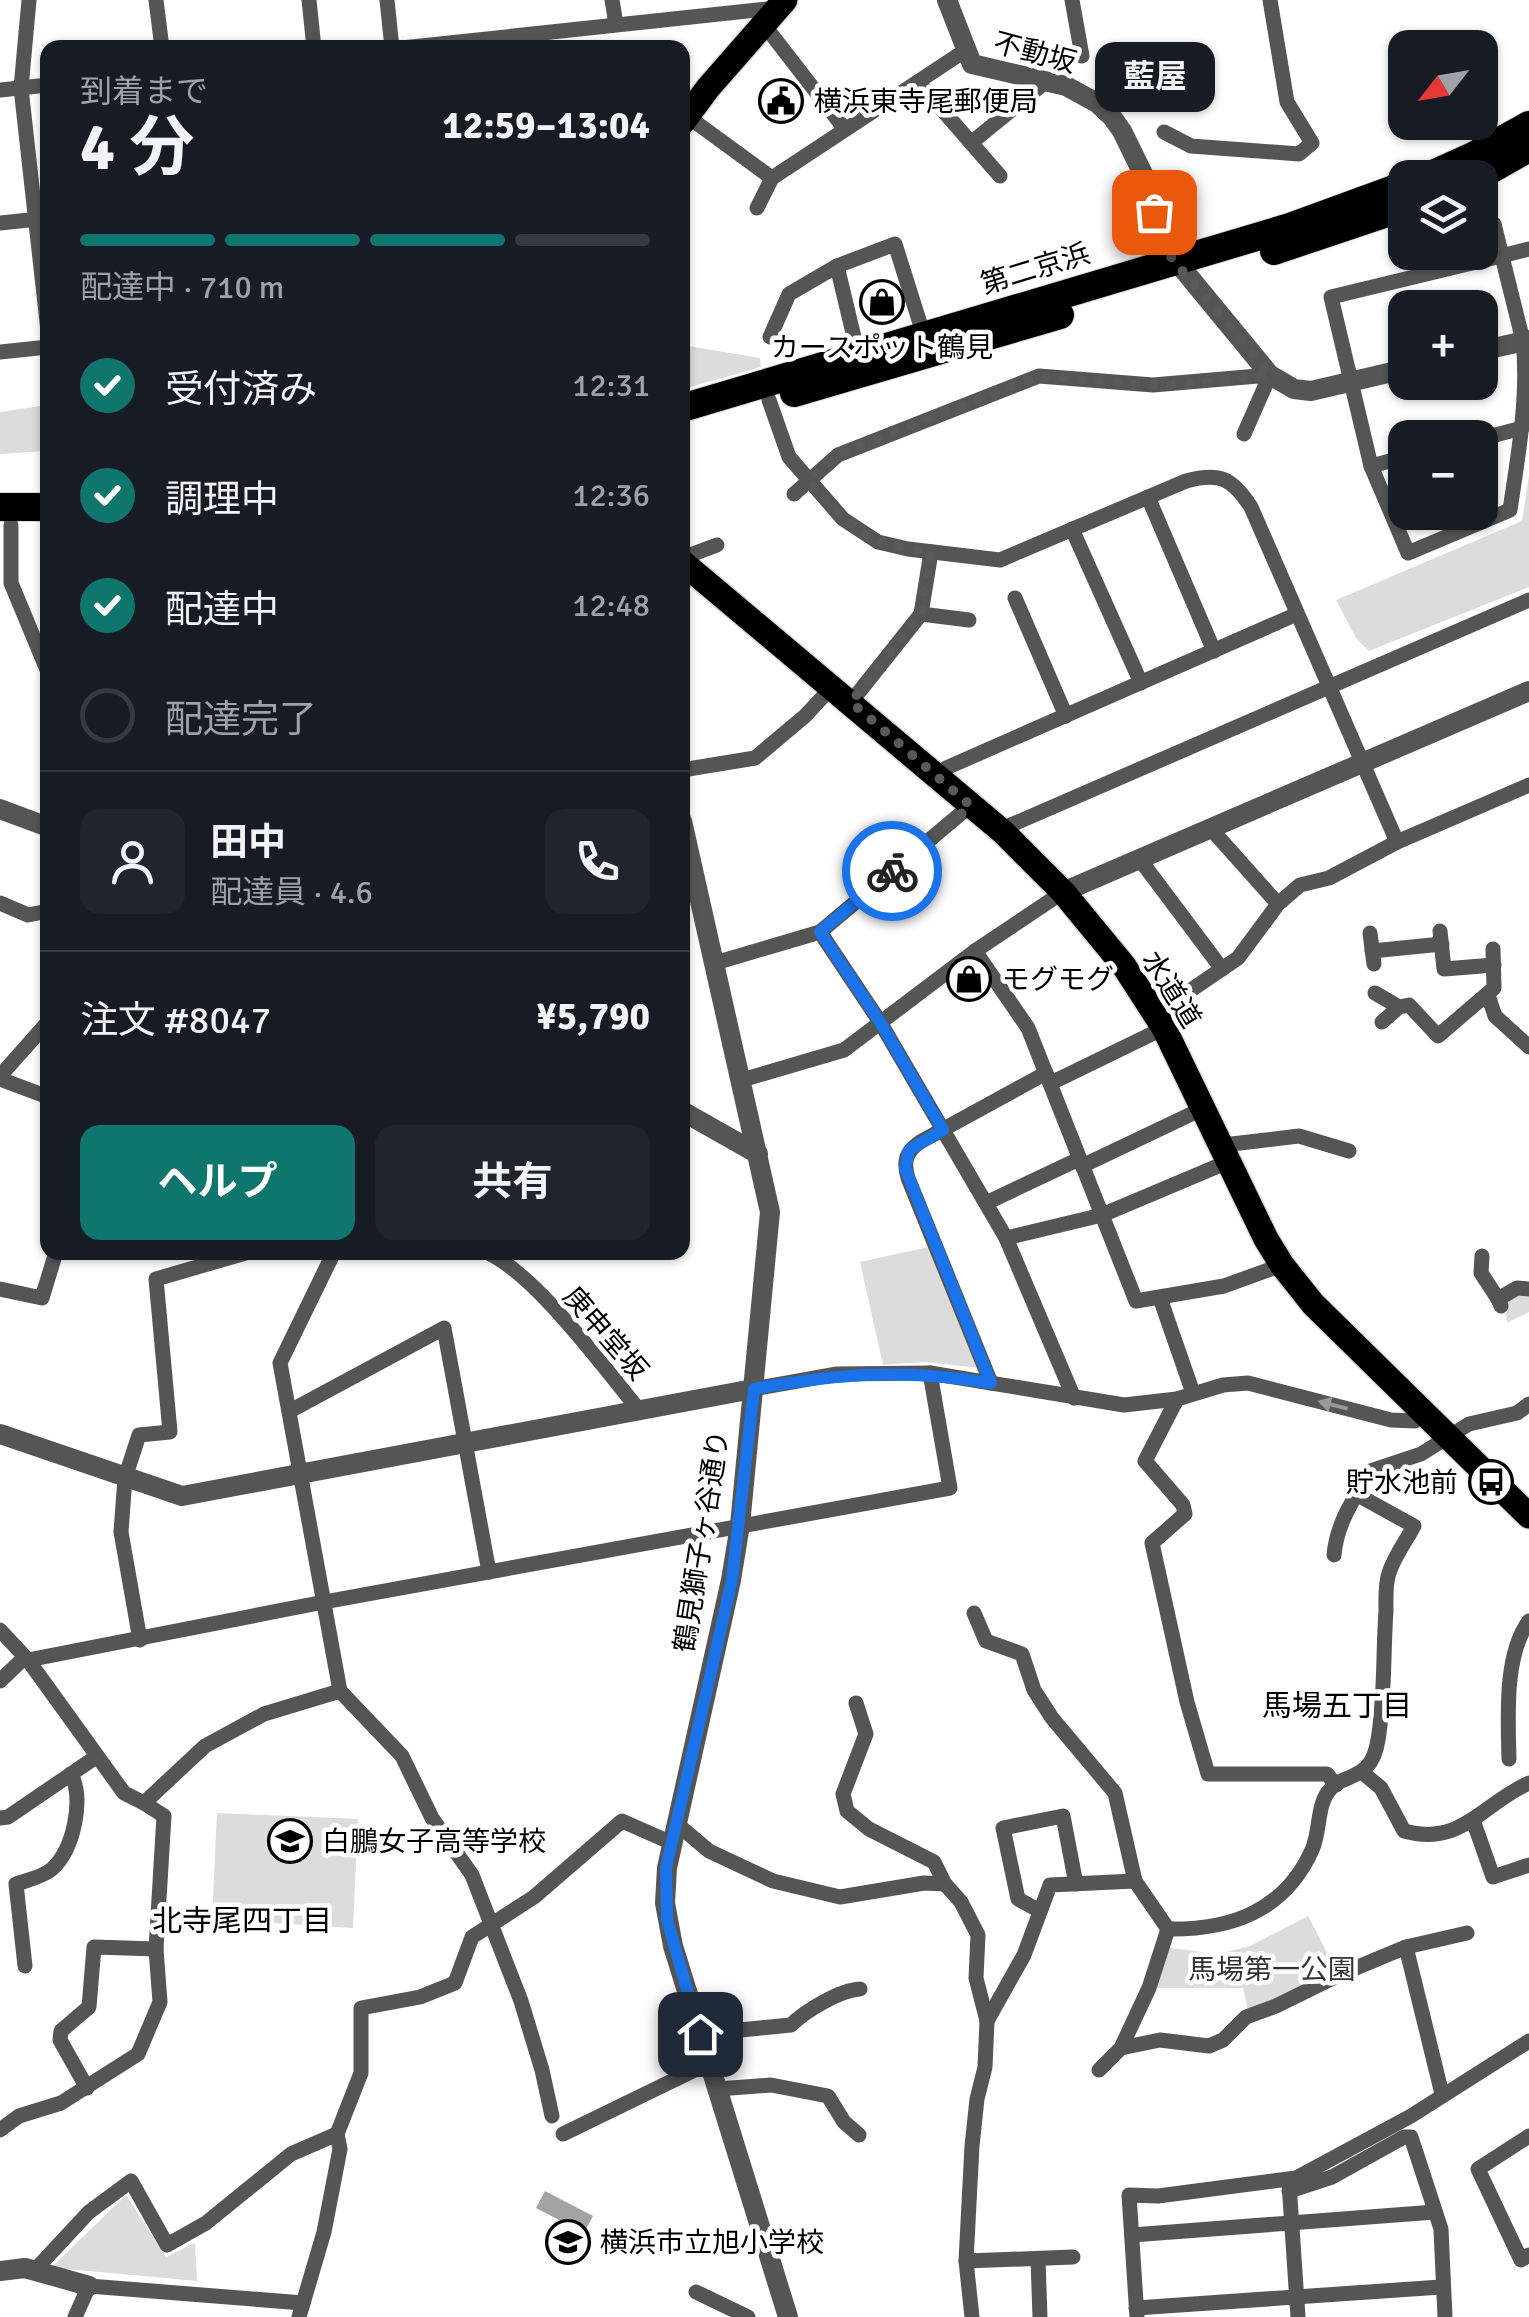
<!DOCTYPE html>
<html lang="ja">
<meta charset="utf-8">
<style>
:root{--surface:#171b24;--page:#20242c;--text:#f1f3f6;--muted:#9ea1a6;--line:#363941;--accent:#0f766e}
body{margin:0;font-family:Signika,"Noto Sans JP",sans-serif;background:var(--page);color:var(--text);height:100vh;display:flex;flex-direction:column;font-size:38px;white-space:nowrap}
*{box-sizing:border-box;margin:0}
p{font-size:32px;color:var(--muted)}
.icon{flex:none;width:55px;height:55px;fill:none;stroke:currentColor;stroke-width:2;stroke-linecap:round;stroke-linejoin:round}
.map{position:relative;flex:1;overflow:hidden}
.sheet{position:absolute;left:40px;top:40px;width:650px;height:1220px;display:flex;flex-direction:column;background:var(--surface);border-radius:20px;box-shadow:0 2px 8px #0004}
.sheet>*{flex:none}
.needle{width:65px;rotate:239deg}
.buttons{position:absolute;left:1388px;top:30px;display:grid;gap:20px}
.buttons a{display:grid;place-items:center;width:110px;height:110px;border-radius:20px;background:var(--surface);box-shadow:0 2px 8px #0004;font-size:50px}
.pin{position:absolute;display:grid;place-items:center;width:85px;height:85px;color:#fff;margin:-42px;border-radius:20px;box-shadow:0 5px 15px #0006}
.courier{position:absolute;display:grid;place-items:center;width:100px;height:100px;margin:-50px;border:8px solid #1a73e8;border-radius:50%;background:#fff;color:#222;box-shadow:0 2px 12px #0007}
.bubble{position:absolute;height:70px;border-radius:20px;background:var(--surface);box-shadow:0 2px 8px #0004;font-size:32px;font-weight:700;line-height:70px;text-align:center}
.headline em{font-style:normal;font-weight:700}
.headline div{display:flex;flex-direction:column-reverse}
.headline{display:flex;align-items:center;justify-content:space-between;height:170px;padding:0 40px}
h1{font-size:65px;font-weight:700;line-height:75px}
.bar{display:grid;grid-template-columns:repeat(4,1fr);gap:15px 10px;align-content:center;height:120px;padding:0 40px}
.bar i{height:12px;border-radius:8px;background:var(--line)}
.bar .current{background:var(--accent)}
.bar p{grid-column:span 4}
.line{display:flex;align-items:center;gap:25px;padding:0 40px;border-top:2px solid var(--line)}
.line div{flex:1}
.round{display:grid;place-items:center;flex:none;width:105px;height:105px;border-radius:20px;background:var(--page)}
ol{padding:0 40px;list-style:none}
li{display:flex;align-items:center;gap:30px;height:110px}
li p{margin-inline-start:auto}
li .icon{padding:10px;border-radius:50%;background:var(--accent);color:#fff;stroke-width:4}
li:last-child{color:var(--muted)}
li i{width:55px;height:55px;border:5px solid var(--line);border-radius:50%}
.primary-button{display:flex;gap:20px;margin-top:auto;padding:20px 40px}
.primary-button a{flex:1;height:115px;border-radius:20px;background:var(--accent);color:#fff;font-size:40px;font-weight:700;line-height:115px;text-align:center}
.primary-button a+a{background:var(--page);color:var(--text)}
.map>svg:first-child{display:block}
.green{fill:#dcdcdc}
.water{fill:#a3a3a3}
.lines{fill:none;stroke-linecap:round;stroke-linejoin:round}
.primary-casing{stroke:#dbdbdb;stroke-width:28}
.trunk-casing{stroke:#dbdbdb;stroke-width:30}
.minor{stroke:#555;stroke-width:15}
.tertiary{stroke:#555;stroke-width:20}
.primary{stroke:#000;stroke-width:25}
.trunk{stroke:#000;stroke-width:28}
.oneway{fill:#999}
.done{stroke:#595959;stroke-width:10;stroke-dasharray:0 18}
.route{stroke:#1a73e8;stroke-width:12}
.labels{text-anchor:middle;stroke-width:9;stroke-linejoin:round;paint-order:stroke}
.street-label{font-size:28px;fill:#000;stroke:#fff}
.poi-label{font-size:28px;fill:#000;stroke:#fff;text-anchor:start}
.park-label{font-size:28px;fill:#333;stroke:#fff}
.neighbourhood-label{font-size:30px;fill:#000;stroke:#fff}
</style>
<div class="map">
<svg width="1529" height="2317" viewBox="0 0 1529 2317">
<rect width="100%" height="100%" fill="#fff"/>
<g class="green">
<path d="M 688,346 L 760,358 L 761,367 L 683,389 L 683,362 L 689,360 Z"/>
<path d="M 47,405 L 47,451 L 0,454 L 0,412 Z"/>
<path d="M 1529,475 L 1529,587 L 1369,651 L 1356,638 L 1336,600 L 1522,521 Z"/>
<path d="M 933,1246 L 981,1368 L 924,1362 L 883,1365 L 860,1262 Z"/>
<path d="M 1519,1295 L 1529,1296 L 1529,1312 L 1507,1323 L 1505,1302 Z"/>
<path d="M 217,1813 L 358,1819 L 353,1928 L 212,1919 Z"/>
<path d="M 1308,1916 L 1336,1970 L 1268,2005 L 1248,2010 L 1243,1988 L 1149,1988 L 1162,1947 L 1218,1954 L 1250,1946 Z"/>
<path d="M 126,2195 L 166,2257 L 195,2243 L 197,2281 L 56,2268 L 54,2265 Z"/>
</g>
<path class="water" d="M 545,2191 L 593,2216 L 584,2233 L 536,2208 Z"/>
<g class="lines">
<g class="primary-casing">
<g id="primary">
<path d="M 682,123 L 708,88 L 785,0"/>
<path d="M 682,562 L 1003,832 L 1063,892 L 1124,966 L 1164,1028 L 1266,1239 L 1282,1265 L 1313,1304 L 1529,1516"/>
</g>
</g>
<g class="trunk-casing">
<g id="trunk">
<path d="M 1424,178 L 1473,156 L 1529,125"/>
<path d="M 1476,178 L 1529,148"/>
<path d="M 1274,251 L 1405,207"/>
<path d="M 794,393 L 1060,315"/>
<path d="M 682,408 L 1290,227 L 1405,185"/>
<path d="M 0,507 L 48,507"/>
</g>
</g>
<g class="minor">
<path d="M 29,0 L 21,88 L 48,331"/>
<path d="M 156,0 L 162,48"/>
<path d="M 309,0 L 314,48"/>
<path d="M 387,0 L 392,48"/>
<path d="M 612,0 L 616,24"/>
<path d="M 1072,0 L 1082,56"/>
<path d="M 765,26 L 844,128"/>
<path d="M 402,48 L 776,8"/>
<path d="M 918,82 L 1000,176"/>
<path d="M 0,90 L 48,85"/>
<path d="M 687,116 L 772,178"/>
<path d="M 1164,132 L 1191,146 L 1299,154 L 1312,143 L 1287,102 L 1270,0"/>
<path d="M 971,143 L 1048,80"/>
<path d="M 757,208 L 772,178 L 966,50"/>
<path d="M 0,223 L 48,218"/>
<path d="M 1494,224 L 1523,341 C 1529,395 1518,456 1510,510 L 1408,553 L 1371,466 L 1331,297 L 1501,256 L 1529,249"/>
<path d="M 837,266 L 895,244 L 924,336"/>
<path d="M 770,337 L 789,294 L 837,266 L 858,354"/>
<path d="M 0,352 L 48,347"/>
<path d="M 769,400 L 789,457 L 843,519 L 878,542 L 908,549 L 1000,560 L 1186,481 C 1220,472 1232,478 1251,507 L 1397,842"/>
<path d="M 1480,439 L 1522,428"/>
<path d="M 1371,466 L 1405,457"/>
<path d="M 794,494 L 838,455 L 1039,376 L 1153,385 L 1270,375 L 1244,434"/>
<path d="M 1148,497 L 1214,651"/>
<path d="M 11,525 L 11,583 L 48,672"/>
<path d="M 1072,529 L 1141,683"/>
<path d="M 682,558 L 717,545"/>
<path d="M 1015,598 L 1066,716"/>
<path d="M 921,614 L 969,620"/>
<path d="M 851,702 L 921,614 L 931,552"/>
<path d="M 682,770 L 755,758 L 805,716 L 832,687"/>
<path d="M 938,778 L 946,768 L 1297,614"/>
<path d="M 1212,830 L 1278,904"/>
<path d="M 1003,832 L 1011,825 L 1529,600"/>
<path d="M 1141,861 L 1222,969"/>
<path d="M 0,903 L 28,915 L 48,911"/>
<path d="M 1440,931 L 1444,969 L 1494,965"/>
<path d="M 820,932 L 880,1022 L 1006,1238 L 1074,1398"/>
<path d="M 1370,933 L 1374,964"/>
<path d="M 975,951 L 1028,1028 L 1136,1301 L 1224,1286 L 1282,1265"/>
<path d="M 1372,951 L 1442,944"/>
<path d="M 715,963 L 820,932 L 971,805"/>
<path d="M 1375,993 L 1399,1007"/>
<path d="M 1488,995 L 1495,1016 L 1529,1047"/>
<path d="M 1156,1014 L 1238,958 L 1278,904 L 1300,885 L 1329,878 L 1397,842 L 1529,785"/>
<path d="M 1382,1022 L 1399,1007 L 1409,1005 L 1438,1036 L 1494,988 L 1493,949"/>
<path d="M 0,1076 L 48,1022"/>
<path d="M 0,1079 L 48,1097"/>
<path d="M 742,1080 L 844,1050 L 975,951 L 1063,892"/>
<path d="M 1051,1083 L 1164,1028"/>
<path d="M 1223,1145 L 1299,1136 L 1349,1151"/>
<path d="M 1082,1166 L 1204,1108"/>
<path d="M 986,1203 L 1079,1159"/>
<path d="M 1006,1238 L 1102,1215 L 1230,1161"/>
<path d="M 334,1252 L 280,1363 L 340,1691 L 402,1756 L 432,1818 L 472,1875 L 521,2001 L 542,2070 L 552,2116"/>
<path d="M 486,1252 C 536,1274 603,1367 640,1411"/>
<path d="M 1482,1256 L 1481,1273 L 1498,1299"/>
<path d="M 0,1289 L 42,1298 L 56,1252"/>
<path d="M 1160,1298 L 1193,1393"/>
<path d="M 1501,1306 L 1498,1299 L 1517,1288 L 1529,1289"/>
<path d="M 991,1383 L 908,1178 C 903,1161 906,1152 920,1142 L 1046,1073"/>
<path d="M 753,1389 L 837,1374 L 930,1373 L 1124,1405 L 1177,1399 L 1223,1385 L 1248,1383 L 1391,1420 L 1415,1421 L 1424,1412"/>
<path d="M 1177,1399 L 1145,1461 L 1183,1505 L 1185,1514 L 1152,1543 L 1187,1702 L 1208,1774 L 1327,1774 L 1336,1785"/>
<path d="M 290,1411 L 444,1328 L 489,1572"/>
<path d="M 1334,1555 C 1337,1522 1354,1499 1370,1471 L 1421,1454 L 1469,1424 L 1517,1413 L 1529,1404"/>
<path d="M 974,1613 L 986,1641 L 1022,1654 L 1034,1690 L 1052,1718 L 1115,1793 L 1135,1881 L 1168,1929 C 1230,1930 1284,1912 1312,1850 C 1320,1833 1317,1807 1328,1792 C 1343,1771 1371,1784 1378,1740 C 1385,1698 1383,1653 1386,1611 C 1386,1599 1385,1584 1389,1573 C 1394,1557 1406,1541 1414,1526 L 1356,1494"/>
<path d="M 0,1630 L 28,1660 L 124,1793 L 144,1803"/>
<path d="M 140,1640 L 121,1532 L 125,1478 L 139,1435 L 170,1432 L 156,1279 L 249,1252"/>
<path d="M 28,1660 L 324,1602 L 950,1488 L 930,1373"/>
<path d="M 0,1681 L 24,1658"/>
<path d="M 856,1703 L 866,1734 L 843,1794 L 847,1811 L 869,1829 L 934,1862 L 945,1884 L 961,1902 L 978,1935 L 976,1978 L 987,2021 L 985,2067 L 977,2099 L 972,2146 L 966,2261 L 972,2317"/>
<path d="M 1509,1759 C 1508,1717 1504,1655 1529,1621"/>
<path d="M 1363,1773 L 1381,1788 L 1404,1831 C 1461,1847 1482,1804 1529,1783"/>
<path d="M 0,1818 L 8,1817 L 96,1757"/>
<path d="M 1473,1820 L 1493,1877 L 1529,1865"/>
<path d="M 677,1824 L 709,1851 L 773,1881 L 840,1897 L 924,1883 L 945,1884"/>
<path d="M 1040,1911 L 1018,1899 L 1003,1828 L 1063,1816 L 1076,1884"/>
<path d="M 1406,1947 L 1442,2094"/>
<path d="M 25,1966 L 16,1884 C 27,1880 43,1877 52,1869 C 74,1849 84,1799 71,1774"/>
<path d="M 987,2021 L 1024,1955 L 1050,1885 L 1135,1881"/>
<path d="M 1121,2048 L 1160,2040 L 1209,2046 L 1223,2040 L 1246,2017 L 1276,2006 L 1339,1975 L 1406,1947 L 1467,1933"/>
<path d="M 707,2055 L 730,2031 L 791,2025 C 805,2011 840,1990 860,1989"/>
<path d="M 1099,2070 L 1121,2048 L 1149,1988 L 1168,1929"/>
<path d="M 87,2088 L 60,2040 L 61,2031 L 89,2007 L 94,1947 L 156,1949 L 164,1816 L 144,1803 L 205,1746 L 264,1714 L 340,1691"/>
<path d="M 718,2089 L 771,2085 L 828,2096 L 844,2122 L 859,2135"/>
<path d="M 0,2130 L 19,2116 L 61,2103 L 138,2054 L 160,2002 L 156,1949"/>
<path d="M 563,2134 L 709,2063"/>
<path d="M 1529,2136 L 1478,2169 L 1521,2260 L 1529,2255"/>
<path d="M 1289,2183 L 1298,2317"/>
<path d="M 1289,2191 L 1332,2177 L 1404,2137 L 1411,2137 L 1441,2229 L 1445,2317"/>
<path d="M 1132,2235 L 1435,2212"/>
<path d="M 1038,2260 L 1040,2317"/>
<path d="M 966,2261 L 1073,2257"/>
<path d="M 35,2270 L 89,2212 L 131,2181 L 167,2245 L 206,2223 L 291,2154 L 337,2134"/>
<path d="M 696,2292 L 748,2317"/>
<path d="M 1136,2308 L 1441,2287"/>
<path d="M 75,2317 L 89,2286 L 303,2303"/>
<path d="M 299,2317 L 324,2232 L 340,2149 L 337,2134 L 361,2073 L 361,2008 L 420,1997 L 455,1983 L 472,1937 L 534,1897 L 622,1821 L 672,1843"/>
<path d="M 1137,2317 L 1129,2195 L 1158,2196 L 1296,2178 L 1411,2116 L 1529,2041"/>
</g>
<g class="tertiary">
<path d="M 947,0 L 972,64 L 1066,86 L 1097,103 L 1112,117 L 1122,131 L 1146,180 L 1163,245 L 1270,375 L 1294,389 L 1311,391 L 1405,369"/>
<path d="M 1480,351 L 1529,340"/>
<path d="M 0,809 L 48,827"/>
<path d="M 682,821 L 770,1212 L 740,1525 L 731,1580 L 667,1868 L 665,1903 L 673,1946 L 788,2317"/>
<path d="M 1063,892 L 1529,691"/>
<path d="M 682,1111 L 758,1154"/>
<path d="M 0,1434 L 182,1496 L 753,1389"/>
<path d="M 0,2271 L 25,2268 L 89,2286"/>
</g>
<use href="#primary" class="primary"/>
<use href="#trunk" class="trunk"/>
</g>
<defs><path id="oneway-solid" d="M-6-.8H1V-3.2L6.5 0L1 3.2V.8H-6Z" transform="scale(2.5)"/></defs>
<use class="oneway" href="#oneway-solid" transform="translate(1333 1405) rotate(-166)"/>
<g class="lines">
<path class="done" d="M 892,871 L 971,806 L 851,702 L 921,614 L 931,552 C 865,544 852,528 808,481 L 838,454 L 1039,376 L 1153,385 L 1190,384 L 1270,374 L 1174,261 L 1162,244 L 1154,212"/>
<path class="route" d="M 700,2034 L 667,1920 L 666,1868 L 732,1580 L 754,1389 C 841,1373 903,1369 991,1383 L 905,1168 L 909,1150 L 943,1130 L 880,1022 L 820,932 L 892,871"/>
</g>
<defs>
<g id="civic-ring" transform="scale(2.25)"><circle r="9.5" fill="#fff" stroke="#000" stroke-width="1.5"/><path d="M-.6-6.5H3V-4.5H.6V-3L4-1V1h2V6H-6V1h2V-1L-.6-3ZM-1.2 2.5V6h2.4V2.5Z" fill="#000"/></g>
<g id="shop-ring" transform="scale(2.25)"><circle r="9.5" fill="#fff" stroke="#000" stroke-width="1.5"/><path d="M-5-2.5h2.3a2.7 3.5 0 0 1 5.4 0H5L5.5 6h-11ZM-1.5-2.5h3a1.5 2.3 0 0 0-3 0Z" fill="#000"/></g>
<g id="bus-ring" transform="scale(2.25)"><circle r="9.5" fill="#fff" stroke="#000" stroke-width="1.5"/><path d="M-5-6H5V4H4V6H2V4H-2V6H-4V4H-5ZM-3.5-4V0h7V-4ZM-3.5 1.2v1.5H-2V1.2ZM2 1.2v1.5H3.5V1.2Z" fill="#000"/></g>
<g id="school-ring" transform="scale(2.25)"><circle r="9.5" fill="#fff" stroke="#000" stroke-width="1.5"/><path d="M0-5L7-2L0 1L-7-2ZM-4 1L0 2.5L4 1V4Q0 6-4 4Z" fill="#000"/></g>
</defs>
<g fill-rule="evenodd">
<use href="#civic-ring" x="781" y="101"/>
<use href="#shop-ring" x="882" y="302"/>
<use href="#shop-ring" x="969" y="979"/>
<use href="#bus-ring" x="1491" y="1482"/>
<use href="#school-ring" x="290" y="1841"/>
<use href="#school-ring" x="568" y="2242"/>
</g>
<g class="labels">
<g class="street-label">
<text transform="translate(1035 52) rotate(15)" y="10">不動坂</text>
<text transform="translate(1035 268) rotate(-17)" y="10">第二京浜</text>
<text transform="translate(1172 989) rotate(58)" y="10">水道道</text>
<text transform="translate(606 1333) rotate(49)" y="10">庚申堂坂</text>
<text transform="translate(701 1541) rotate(-81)" y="10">鶴見獅子ヶ谷通り</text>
</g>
<g class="poi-label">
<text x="814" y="111">横浜東寺尾郵便局</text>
<text x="882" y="357" text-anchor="middle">カースポット鶴見</text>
<text x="1002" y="989">モグモグ</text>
<text x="1458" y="1492" text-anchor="end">貯水池前</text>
<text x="322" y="1851">白鵬女子高等学校</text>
<text x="600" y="2252">横浜市立旭小学校</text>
</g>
<g class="park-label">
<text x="1272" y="1979">馬場第一公園</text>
</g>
<g class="neighbourhood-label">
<text x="1337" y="1716">馬場五丁目</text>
<text x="242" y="1931">北寺尾四丁目</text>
</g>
</g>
</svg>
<div class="buttons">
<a><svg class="needle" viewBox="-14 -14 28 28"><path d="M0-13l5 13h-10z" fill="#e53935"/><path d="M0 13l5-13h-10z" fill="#9ea1a6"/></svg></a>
<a><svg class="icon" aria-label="layers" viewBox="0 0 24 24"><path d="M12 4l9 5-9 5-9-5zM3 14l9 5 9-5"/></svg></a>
<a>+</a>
<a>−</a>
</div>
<div class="pin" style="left:1154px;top:212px;background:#ea580c"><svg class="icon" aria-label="bag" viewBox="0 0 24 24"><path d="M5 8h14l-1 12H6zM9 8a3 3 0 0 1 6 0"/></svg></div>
<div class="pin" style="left:700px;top:2034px;background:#1f2937"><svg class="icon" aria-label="home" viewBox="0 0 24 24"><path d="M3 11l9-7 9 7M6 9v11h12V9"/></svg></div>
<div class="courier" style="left:892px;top:871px"><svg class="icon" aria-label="bike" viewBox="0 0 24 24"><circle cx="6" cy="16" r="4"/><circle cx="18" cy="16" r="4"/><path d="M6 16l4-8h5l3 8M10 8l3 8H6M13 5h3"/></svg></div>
<div class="bubble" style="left:1095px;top:42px;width:120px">藍屋</div>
<section class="sheet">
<div class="headline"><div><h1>4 分</h1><p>到着まで</p></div><em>12:59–13:04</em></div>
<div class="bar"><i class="current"></i><i class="current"></i><i class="current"></i><i></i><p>配達中 · 710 m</p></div>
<ol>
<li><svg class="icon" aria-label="check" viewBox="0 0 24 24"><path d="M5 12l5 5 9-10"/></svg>受付済み<p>12:31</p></li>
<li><svg class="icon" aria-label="check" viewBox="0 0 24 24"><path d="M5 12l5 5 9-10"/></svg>調理中<p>12:36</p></li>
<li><svg class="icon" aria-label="check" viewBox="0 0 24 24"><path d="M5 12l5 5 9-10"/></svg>配達中<p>12:48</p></li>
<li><i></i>配達完了</li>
</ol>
<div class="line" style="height:180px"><a class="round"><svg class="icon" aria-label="person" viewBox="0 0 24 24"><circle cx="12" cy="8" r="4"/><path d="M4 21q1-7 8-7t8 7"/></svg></a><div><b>田中</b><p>配達員 · 4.6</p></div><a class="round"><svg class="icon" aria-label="phone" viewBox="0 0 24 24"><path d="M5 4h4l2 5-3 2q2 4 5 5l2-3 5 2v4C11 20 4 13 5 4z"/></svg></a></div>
<div class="line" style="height:130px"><div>注文 #8047</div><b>¥5,790</b></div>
<div class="primary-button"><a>ヘルプ</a><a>共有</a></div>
</section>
</div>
